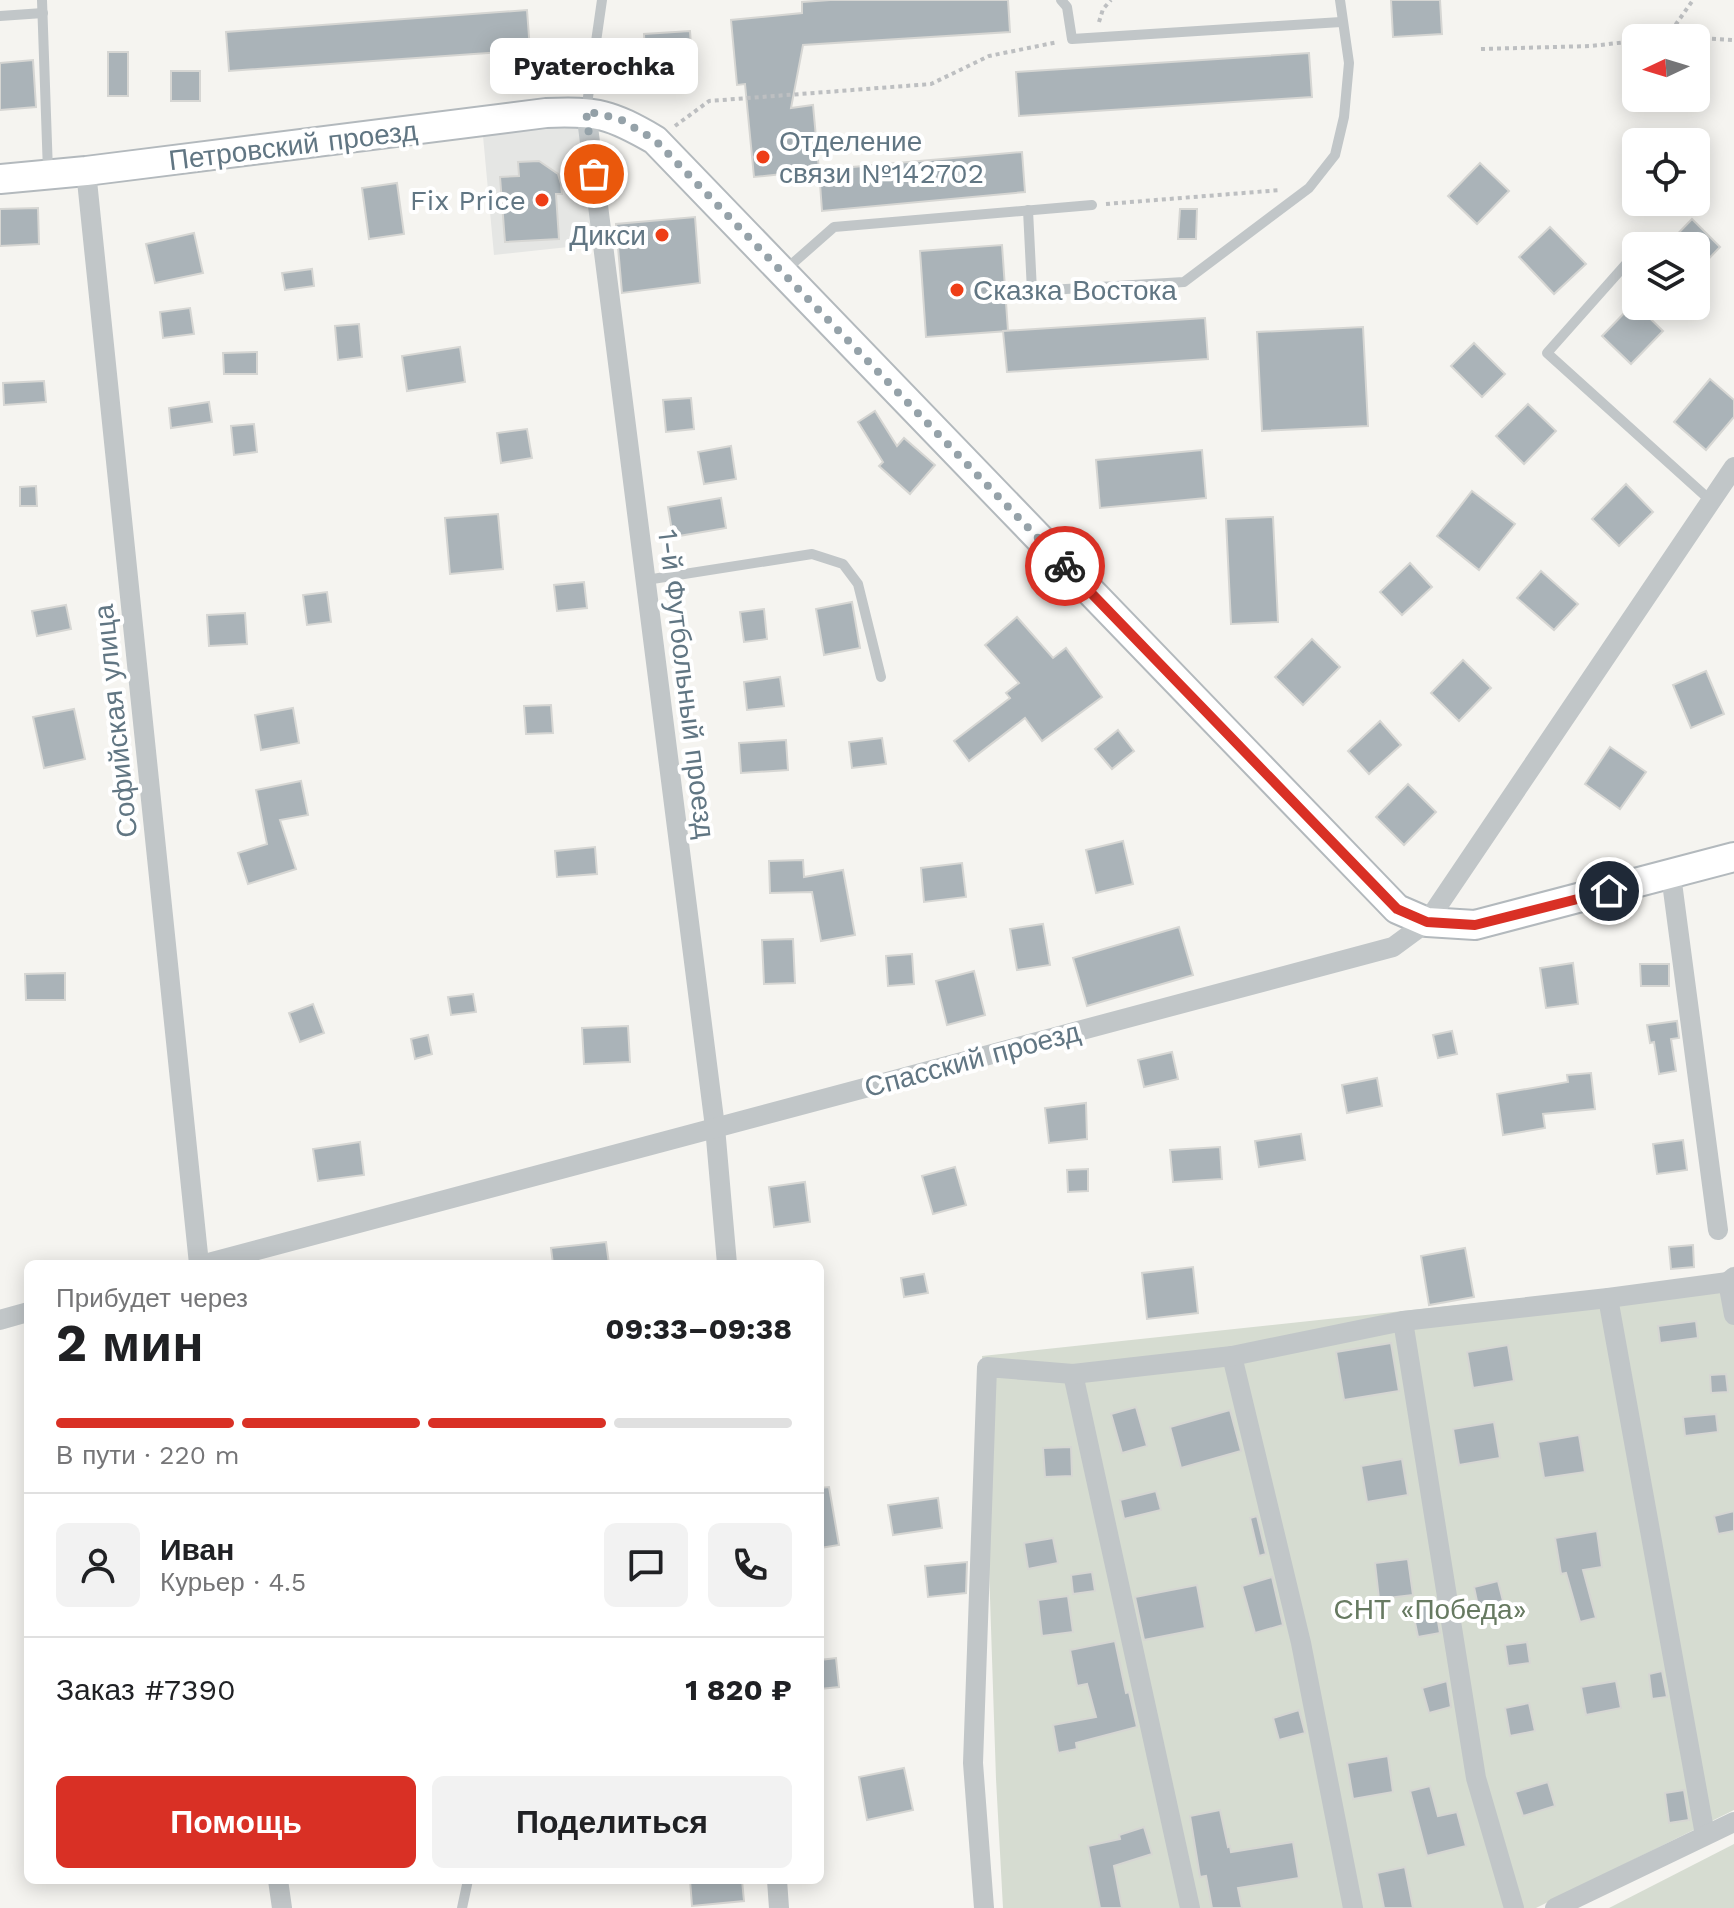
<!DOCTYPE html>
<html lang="ru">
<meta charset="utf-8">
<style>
:root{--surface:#fff;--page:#f2f2f2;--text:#202124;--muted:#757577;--line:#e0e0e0;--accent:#d93025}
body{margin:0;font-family:"Work Sans",sans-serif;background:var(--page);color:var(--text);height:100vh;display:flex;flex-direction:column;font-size:30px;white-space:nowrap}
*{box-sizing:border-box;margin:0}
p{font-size:26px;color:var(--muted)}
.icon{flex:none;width:44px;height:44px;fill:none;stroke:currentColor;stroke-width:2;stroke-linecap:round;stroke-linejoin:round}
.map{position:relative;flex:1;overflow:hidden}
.details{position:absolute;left:24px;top:1260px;width:800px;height:624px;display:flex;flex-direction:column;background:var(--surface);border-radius:12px;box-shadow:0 4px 20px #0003}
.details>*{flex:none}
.needle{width:52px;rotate:266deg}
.controls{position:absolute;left:1622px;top:24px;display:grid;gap:16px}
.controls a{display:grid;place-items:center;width:88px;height:88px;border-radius:12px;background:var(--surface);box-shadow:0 4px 20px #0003;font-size:40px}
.pin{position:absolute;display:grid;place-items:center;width:68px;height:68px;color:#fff;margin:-34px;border:4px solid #fff;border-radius:50%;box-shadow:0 2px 8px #0007}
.courier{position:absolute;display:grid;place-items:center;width:80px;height:80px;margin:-40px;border:6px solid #d93025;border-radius:50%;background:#fff;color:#222;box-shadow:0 2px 10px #0007}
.bubble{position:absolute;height:56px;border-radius:12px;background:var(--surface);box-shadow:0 4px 20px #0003;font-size:26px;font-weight:700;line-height:56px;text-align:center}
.overview em{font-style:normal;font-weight:700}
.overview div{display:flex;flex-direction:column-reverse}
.overview{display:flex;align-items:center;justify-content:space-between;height:136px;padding:0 32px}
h1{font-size:52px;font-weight:700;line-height:60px}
.bar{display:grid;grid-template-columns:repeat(4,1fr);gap:12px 8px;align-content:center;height:96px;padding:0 32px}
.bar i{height:10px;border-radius:6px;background:var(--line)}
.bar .selected{background:var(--accent)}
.bar p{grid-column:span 4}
.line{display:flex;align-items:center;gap:20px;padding:0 32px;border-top:2px solid var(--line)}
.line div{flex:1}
.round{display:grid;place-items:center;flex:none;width:84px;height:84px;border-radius:12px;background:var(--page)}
.cta{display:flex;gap:16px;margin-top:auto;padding:16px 32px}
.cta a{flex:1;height:92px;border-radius:12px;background:var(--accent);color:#fff;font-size:32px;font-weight:700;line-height:92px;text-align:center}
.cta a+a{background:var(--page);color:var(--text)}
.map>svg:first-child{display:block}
.built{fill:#e5e6e4}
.green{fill:#d6dcd1}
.building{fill:#aab3b8;stroke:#d6d6d3;stroke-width:2}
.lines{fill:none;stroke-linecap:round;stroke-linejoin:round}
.secondary-casing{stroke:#b3b9bd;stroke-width:32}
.path{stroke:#bdbfc1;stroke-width:4;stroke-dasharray:4 4;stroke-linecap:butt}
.lane{stroke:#c1c6c8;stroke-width:10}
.street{stroke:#c1c6c8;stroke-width:20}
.secondary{stroke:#fff;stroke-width:28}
.done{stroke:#95a2a9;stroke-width:8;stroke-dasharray:0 14.4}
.route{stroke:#d93025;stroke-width:10}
.poi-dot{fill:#ee3e17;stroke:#fff;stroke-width:3}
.labels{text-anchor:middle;stroke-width:8;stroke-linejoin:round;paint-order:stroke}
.poi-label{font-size:28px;fill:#617683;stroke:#fff;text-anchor:start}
.street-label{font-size:28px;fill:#617683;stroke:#fff}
.park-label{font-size:28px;fill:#677a61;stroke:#fff}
</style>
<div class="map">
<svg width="1734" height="1908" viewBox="0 0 1734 1908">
<rect width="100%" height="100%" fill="#f5f4f0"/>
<path class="built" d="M 581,122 L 596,244 L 494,255 L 483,136 Z"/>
<g class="green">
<path d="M 1734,1266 L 1734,1810 L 1536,1908 L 1003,1908 L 996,1779 L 982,1356 L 1730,1276 Z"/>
<path d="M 1734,1844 L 1734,1908 L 1609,1908 Z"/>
</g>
<g class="building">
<path d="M 830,0 L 1008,0 L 1010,32 L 803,45 L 791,108 L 813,105 L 819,170 L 754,177 L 745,84 L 737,85 L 731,20 L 802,13 L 802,2 Z"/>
<path d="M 1391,0 L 1440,0 L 1442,34 L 1393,37 Z"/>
<path d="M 527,10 L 530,50 L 229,71 L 226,32 Z"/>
<path d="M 690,31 L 693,73 L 646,76 L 644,34 Z"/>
<rect x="108" y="52" width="20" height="44"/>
<path d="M 1309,53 L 1312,97 L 1019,116 L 1016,72 Z"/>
<path d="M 33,60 L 36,107 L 0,110 L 0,63 Z"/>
<rect x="171" y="71" width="29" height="30"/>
<path d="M 1022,152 L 1025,192 L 822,211 L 819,170 Z"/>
<path d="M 539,161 L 558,174 L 561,184 L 562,194 L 556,194 L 559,239 L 505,242 L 500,177 L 519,176 L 518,162 Z"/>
<path d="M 1480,163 L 1509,191 L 1477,224 L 1448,196 Z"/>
<path d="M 397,183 L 404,234 L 369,239 L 362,188 Z"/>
<path d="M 38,208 L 39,244 L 0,246 L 0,209 Z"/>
<path d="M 1180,209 L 1197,209 L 1196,239 L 1178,239 Z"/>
<path d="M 695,217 L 700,283 L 622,293 L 616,224 Z"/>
<path d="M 1692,219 L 1720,247 L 1696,272 L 1696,246 L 1666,246 Z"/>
<path d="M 1550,227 L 1586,264 L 1554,294 L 1519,257 Z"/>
<path d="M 194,233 L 203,273 L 155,283 L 146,244 Z"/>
<path d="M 1002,245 L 1008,331 L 926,337 L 920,251 Z"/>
<path d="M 312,269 L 314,286 L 285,290 L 282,273 Z"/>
<path d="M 1634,303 L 1663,331 L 1631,364 L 1602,336 Z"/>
<path d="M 190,308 L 194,334 L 163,338 L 160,312 Z"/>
<path d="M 1205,318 L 1208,359 L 1007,372 L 1003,331 Z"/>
<path d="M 359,324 L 362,357 L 338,360 L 335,326 Z"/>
<path d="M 1363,327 L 1368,426 L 1262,431 L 1257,332 Z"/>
<path d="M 1474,343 L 1505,374 L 1482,397 L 1451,366 Z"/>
<path d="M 460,347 L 465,382 L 407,391 L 402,356 Z"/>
<path d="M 257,352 L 257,374 L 224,374 L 223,353 Z"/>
<path d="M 1710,379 L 1734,400 L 1734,417 L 1706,450 L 1674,422 Z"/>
<path d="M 44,381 L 46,402 L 4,405 L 3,383 Z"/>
<path d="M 691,398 L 694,429 L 666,432 L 663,400 Z"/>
<path d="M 209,402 L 212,422 L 171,428 L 169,408 Z"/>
<path d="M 1528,404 L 1556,431 L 1524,464 L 1496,436 Z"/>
<path d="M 875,411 L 897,446 L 904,438 L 935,465 L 910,494 L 879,466 L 883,462 L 858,422 Z"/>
<path d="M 254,424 L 257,452 L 234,455 L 231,426 Z"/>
<path d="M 527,429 L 532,458 L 501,463 L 497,433 Z"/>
<path d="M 731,446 L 736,479 L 704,484 L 698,452 Z"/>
<path d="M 1202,450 L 1206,498 L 1100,508 L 1096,460 Z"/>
<path d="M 1626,484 L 1653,512 L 1619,546 L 1592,519 Z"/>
<path d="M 36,486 L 37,506 L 20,506 L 20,487 Z"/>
<path d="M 1472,491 L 1515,524 L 1479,570 L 1437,536 Z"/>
<path d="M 721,498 L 726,528 L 673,537 L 668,507 Z"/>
<path d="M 498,514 L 503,569 L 450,574 L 445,518 Z"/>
<path d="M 1273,517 L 1278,622 L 1231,624 L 1226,519 Z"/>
<path d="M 1410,563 L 1432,587 L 1402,615 L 1380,592 Z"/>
<path d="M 1541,571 L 1578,604 L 1554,630 L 1517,598 Z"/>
<path d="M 584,582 L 587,608 L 557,611 L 554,585 Z"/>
<path d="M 327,592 L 331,622 L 307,625 L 303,595 Z"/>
<path d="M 852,602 L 860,648 L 824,655 L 816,609 Z"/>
<path d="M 66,605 L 71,629 L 37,636 L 32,611 Z"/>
<path d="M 764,609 L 767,639 L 744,642 L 740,612 Z"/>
<path d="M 245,613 L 247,644 L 209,646 L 207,615 Z"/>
<path d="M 1017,617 L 1053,658 L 1066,648 L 1102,697 L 1042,741 L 1025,718 L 969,761 L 954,741 L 1010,698 L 1006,693 L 1019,683 L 985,645 Z"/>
<path d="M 1312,639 L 1340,667 L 1303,705 L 1275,677 Z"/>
<path d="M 1463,660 L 1491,688 L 1459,721 L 1431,693 Z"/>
<path d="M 1706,671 L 1724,714 L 1691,728 L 1673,685 Z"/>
<path d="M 780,677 L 784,706 L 747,710 L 744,682 Z"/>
<path d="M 551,705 L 553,733 L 526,734 L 524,706 Z"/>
<path d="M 293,708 L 299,743 L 261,750 L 255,715 Z"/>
<path d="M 74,709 L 85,759 L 44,768 L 33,717 Z"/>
<path d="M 1380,721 L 1401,745 L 1369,774 L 1348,751 Z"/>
<path d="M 1118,730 L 1134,751 L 1112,769 L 1095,749 Z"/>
<path d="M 882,738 L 886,764 L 852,768 L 849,742 Z"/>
<path d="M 786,740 L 788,770 L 741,773 L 739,743 Z"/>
<path d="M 1610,747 L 1646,772 L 1620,809 L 1585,784 Z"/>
<path d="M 301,781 L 308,815 L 280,820 L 296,869 L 248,884 L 238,853 L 267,844 L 256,790 Z"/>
<path d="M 1408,784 L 1436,812 L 1404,845 L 1376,817 Z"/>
<path d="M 1123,841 L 1133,884 L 1096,893 L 1086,850 Z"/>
<path d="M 595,847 L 597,874 L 557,877 L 555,851 Z"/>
<path d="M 803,860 L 804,877 L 843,870 L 855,935 L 821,941 L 812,892 L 770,893 L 769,861 Z"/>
<path d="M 962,863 L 966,897 L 924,902 L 921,868 Z"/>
<path d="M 1043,924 L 1050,965 L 1017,970 L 1010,929 Z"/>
<path d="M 1179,927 L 1193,975 L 1087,1006 L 1073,958 Z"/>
<path d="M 793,939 L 795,983 L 764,984 L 762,940 Z"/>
<path d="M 912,954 L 914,984 L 888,986 L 886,956 Z"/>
<path d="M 1573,963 L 1578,1004 L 1546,1008 L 1540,968 Z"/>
<path d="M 1640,964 L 1669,964 L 1669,986 L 1641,986 Z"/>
<path d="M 974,971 L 985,1015 L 947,1025 L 936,981 Z"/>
<path d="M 65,973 L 65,1000 L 26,1000 L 25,974 Z"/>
<path d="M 473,994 L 476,1012 L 451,1015 L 448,997 Z"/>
<path d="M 313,1004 L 324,1033 L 300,1042 L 289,1013 Z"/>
<path d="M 1677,1021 L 1679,1038 L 1671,1039 L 1676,1071 L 1659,1074 L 1654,1042 L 1650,1043 L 1647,1025 Z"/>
<path d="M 628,1026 L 630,1062 L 584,1064 L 582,1028 Z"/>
<path d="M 1452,1031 L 1457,1054 L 1438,1058 L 1433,1035 Z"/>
<path d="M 428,1035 L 432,1054 L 415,1059 L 411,1039 Z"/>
<path d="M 1172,1052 L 1178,1079 L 1144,1087 L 1138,1060 Z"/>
<path d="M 1591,1073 L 1595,1109 L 1543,1114 L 1545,1128 L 1503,1135 L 1497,1094 L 1568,1082 L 1567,1075 Z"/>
<path d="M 1377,1078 L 1382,1106 L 1347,1113 L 1342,1085 Z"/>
<path d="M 1086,1103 L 1087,1139 L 1049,1143 L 1045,1108 Z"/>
<path d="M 1301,1134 L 1305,1160 L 1259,1167 L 1255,1141 Z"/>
<path d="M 1683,1140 L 1687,1170 L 1657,1174 L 1653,1144 Z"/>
<path d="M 360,1142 L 364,1175 L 318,1181 L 313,1149 Z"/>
<path d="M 1220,1147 L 1222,1179 L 1173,1182 L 1170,1150 Z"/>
<path d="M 955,1167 L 966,1205 L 933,1214 L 922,1176 Z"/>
<path d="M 1088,1169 L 1088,1191 L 1068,1192 L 1067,1170 Z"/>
<path d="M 805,1182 L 810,1222 L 774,1227 L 769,1187 Z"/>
<path d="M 606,1242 L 609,1264 L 553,1264 L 551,1248 Z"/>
<path d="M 1693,1245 L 1694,1267 L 1671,1269 L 1669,1247 Z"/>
<path d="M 1465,1248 L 1474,1297 L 1429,1305 L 1421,1256 Z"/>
<path d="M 1193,1267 L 1198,1313 L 1147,1319 L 1142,1273 Z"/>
<path d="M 924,1274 L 928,1293 L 904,1297 L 901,1278 Z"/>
<path d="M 1696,1321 L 1698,1338 L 1660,1343 L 1658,1326 Z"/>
<path d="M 1391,1343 L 1399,1391 L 1344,1400 L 1336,1352 Z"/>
<path d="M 1508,1345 L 1514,1381 L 1473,1388 L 1467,1352 Z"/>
<path d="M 1726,1374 L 1728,1392 L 1711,1393 L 1710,1375 Z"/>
<path d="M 1136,1407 L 1147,1446 L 1122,1453 L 1111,1414 Z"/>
<path d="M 1230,1410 L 1241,1451 L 1181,1468 L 1170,1427 Z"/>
<path d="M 1716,1414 L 1718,1432 L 1685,1436 L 1683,1417 Z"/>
<path d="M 1494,1422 L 1500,1458 L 1459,1465 L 1453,1429 Z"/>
<path d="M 1579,1435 L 1585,1472 L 1544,1478 L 1538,1442 Z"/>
<path d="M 1071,1447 L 1072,1476 L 1045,1477 L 1043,1448 Z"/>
<path d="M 1402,1459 L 1408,1495 L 1367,1502 L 1361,1466 Z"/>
<path d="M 829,1487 L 839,1545 L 820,1548 L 820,1488 Z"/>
<path d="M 1156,1491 L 1161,1510 L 1124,1519 L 1120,1500 Z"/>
<path d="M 938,1498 L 942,1528 L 893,1535 L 888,1505 Z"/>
<path d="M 1734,1511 L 1734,1531 L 1718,1534 L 1714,1516 Z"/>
<path d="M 1257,1516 L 1266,1554 L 1259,1556 L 1250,1518 Z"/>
<path d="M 1597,1531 L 1602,1567 L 1583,1570 L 1596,1618 L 1580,1622 L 1566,1573 L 1561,1574 L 1555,1538 Z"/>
<path d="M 1053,1538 L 1058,1563 L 1028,1569 L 1024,1543 Z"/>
<path d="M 1408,1559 L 1413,1595 L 1379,1599 L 1375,1563 Z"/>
<path d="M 967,1562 L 966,1593 L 928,1597 L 925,1566 Z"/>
<path d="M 1092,1572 L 1095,1591 L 1073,1594 L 1071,1575 Z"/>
<path d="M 1272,1577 L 1283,1625 L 1255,1633 L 1242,1586 Z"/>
<path d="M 1498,1581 L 1504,1605 L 1479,1611 L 1474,1587 Z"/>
<path d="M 1197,1585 L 1205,1628 L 1144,1640 L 1135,1597 Z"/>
<path d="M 1068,1596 L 1073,1632 L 1042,1636 L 1038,1600 Z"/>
<path d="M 1434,1598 L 1440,1633 L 1418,1637 L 1411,1603 Z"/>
<path d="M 1115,1641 L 1126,1693 L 1129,1692 L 1137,1727 L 1076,1743 L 1077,1749 L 1058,1753 L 1053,1725 L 1096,1717 L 1087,1684 L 1077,1686 L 1070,1650 Z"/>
<path d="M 1527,1642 L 1530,1663 L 1508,1666 L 1505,1645 Z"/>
<path d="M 836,1658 L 839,1687 L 820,1689 L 820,1660 Z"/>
<path d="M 1662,1671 L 1667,1697 L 1652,1699 L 1649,1674 Z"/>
<path d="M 1447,1681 L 1451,1707 L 1429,1713 L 1422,1688 Z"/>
<path d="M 1616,1681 L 1621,1708 L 1586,1715 L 1581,1687 Z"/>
<path d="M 1529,1703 L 1535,1731 L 1510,1736 L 1505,1708 Z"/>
<path d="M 1299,1710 L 1305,1733 L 1279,1740 L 1273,1718 Z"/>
<path d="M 1388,1756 L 1393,1792 L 1353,1799 L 1347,1763 Z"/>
<path d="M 904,1768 L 913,1810 L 867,1820 L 859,1777 Z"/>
<path d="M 1548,1782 L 1555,1806 L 1523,1816 L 1515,1792 Z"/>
<path d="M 1430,1786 L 1438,1816 L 1457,1812 L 1466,1846 L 1427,1856 L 1410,1791 Z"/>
<path d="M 1684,1790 L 1689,1820 L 1669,1823 L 1665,1793 Z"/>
<path d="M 1220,1810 L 1228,1847 L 1230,1846 L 1231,1852 L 1293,1842 L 1299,1878 L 1238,1888 L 1242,1908 L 1212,1908 L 1206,1876 L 1200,1877 L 1190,1816 Z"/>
<path d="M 1144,1827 L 1152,1854 L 1114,1866 L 1122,1908 L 1100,1908 L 1088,1846 L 1120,1839 L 1119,1835 Z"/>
<path d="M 1405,1867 L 1413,1908 L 1384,1908 L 1377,1873 Z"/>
<path d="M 690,1880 L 742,1880 L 744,1901 L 692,1906 Z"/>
</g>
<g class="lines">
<g class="secondary-casing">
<path id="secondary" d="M 0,179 L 86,171 L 546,113 C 598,111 610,114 655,140 L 1397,909 L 1427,922 L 1475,925 L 1734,857"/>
</g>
<g class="path">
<path d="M 1099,22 L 1103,9 L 1111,0"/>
<path d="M 1669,37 L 1694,38"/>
<path d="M 1658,38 L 1667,37 L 1693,0"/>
<path d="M 1696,38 L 1734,40"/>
<path d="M 1481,49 L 1591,46 L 1636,41"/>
<path d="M 675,126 L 709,101 L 931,84 L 989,56 L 1058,42"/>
<path d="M 1106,204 L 1281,190"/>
</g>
<g class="lane">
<path d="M 42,0 L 48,172"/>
<path d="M 1061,0 L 1067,7 L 1072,39 L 1341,22"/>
<path d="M 0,16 L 43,13"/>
<path d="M 586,111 L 602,0"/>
<path d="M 1028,210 L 1032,291 L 1184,282 L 1309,188 L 1335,155 L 1344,117 L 1349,63 L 1340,0"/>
<path d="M 1626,264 L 1547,353 L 1711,501"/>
<path d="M 784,271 L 834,227 L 1092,205"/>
<path d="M 646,580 L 812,554 L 843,564 L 858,584 L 881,677"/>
<path d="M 462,1908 L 468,1880"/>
</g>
<g class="street">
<path d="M 586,111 L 715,1127 L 727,1264"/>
<path d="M 86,171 L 199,1264"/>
<path d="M 1671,875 L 1718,1230"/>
<path d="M 205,1264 L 1393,947 L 1427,922 L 1734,467"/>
<path d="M 1734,1277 L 1728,1282 L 1734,1315"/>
<path d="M 1608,1298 L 1705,1835"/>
<path d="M 0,1320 L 28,1312"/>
<path d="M 1403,1321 L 1476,1778 L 1514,1908"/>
<path d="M 1232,1356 L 1301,1643 L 1353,1908"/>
<path d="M 1073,1374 L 1190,1908"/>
<path d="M 278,1880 L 282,1908"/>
<path d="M 777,1880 L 779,1908"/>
<path d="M 984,1908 L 973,1763 L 987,1367 L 1073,1374 L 1232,1356 L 1403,1321 L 1608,1298 L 1728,1282"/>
<path d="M 1555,1908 L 1734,1822"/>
</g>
<use href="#secondary" class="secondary"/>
</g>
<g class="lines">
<path class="done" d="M 594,174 L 586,111 L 620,119 L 655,140 L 1065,566"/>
<path class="route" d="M 1065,566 L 1397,909 L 1427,922 L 1475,925 L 1609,891"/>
</g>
<g class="poi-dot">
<circle cx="763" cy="157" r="8"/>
<circle cx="542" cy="200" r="8"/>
<circle cx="662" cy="235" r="8"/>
<circle cx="957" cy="290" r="8"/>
</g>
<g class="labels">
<g class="poi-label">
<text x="779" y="151">Отделение<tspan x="779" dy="32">связи №142702</tspan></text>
<text x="526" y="210" text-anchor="end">Fix Price</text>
<text x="646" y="245" text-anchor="end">Дикси</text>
<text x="973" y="300">Сказка Востока</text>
</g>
<g class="street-label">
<text transform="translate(293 145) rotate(-7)" y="10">Петровский проезд</text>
<text transform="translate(687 684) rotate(83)" y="10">1-й Футбольный проезд</text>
<text transform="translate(115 721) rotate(-96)" y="10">Софийская улица</text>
<text transform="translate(972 1059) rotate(-15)" y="10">Спасский проезд</text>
</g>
<g class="park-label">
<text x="1430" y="1619">СНТ «Победа»</text>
</g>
</g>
</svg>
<div class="controls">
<a><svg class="needle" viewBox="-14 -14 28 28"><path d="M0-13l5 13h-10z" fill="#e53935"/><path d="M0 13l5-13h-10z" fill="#757577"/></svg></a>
<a><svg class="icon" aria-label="locate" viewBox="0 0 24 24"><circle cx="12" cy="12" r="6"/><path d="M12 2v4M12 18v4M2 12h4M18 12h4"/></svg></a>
<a><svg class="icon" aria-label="layers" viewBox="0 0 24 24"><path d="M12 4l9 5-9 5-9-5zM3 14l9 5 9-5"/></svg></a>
</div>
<div class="pin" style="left:594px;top:174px;background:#ea580c"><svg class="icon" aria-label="bag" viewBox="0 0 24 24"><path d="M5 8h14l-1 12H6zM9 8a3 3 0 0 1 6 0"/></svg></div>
<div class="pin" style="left:1609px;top:891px;background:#1f2937"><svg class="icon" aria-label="home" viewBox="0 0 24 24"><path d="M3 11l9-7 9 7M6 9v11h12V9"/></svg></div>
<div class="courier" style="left:1065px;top:566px"><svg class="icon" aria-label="bike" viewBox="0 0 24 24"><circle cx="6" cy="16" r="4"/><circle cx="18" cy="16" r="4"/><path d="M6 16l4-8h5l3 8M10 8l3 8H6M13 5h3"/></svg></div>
<div class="bubble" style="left:490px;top:38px;width:208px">Pyaterochka</div>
<section class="details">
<div class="overview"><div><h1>2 мин</h1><p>Прибудет через</p></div><em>09:33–09:38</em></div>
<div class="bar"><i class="selected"></i><i class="selected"></i><i class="selected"></i><i></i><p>В пути · 220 m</p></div>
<div class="line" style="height:144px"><a class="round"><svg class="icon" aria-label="person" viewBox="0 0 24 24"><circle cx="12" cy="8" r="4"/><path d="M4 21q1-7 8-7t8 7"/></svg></a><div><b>Иван</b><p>Курьер · 4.5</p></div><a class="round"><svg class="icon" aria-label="chat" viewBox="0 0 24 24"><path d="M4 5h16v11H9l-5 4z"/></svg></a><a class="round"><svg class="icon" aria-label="phone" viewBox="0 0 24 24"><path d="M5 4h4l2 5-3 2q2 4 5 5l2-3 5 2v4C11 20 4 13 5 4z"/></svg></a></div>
<div class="line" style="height:104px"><div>Заказ #7390</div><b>1 820 ₽</b></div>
<div class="cta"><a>Помощь</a><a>Поделиться</a></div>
</section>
</div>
